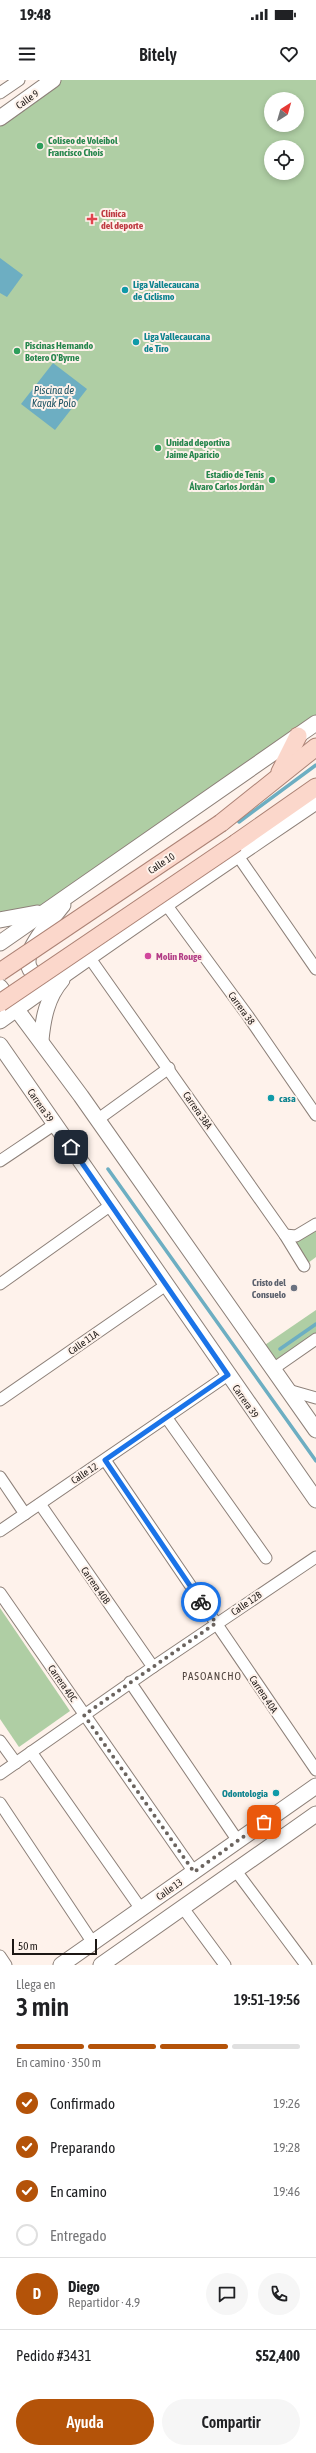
<!DOCTYPE html>
<html lang="es">
<meta charset="utf-8">
<style>
:root{--surface:#fff;--page:#f6f6f6;--text:#202124;--muted:#757577;--line:#e0e0e0;--accent:#b45309}
body{margin:0;font-family:"Asap Condensed",sans-serif;background:var(--page);color:var(--text);height:100vh;display:flex;flex-direction:column;font-size:15px;white-space:nowrap}
*{box-sizing:border-box;margin:0}
p{font-size:13px;color:var(--muted)}
.icon{flex:none;width:22px;height:22px;fill:none;stroke:currentColor;stroke-width:2;stroke-linecap:round;stroke-linejoin:round}
.map{position:relative;height:1885px;overflow:hidden}
.panel{display:flex;flex-direction:column;background:var(--surface);flex:1}
.panel>*{flex:none}
.needle{width:26px;rotate:37deg}
.tools{position:absolute;left:264px;top:12px;display:grid;gap:8px}
.tools a{display:grid;place-items:center;width:40px;height:40px;border-radius:50%;background:var(--surface);box-shadow:0 2px 6px #0003;font-size:20px}
.scale{position:absolute;left:12px;bottom:10px;width:85px;box-sizing:border-box;padding-left:4px;border:2px solid #1c1714;border-top:0;font-size:11px;line-height:14px;white-space:nowrap;color:#1c1714;-webkit-text-stroke:3px #fef2eb;paint-order:stroke}
.pin{position:absolute;display:grid;place-items:center;width:34px;height:34px;color:#fff;margin:-17px;border-radius:8px;box-shadow:0 2px 6px #0006}
.courier{position:absolute;display:grid;place-items:center;width:40px;height:40px;margin:-20px;border:3px solid #1a73e8;border-radius:50%;background:#fff;color:#222;box-shadow:0 1px 5px #0007}
.head em{font-style:normal;font-weight:600}
.head div{display:flex;flex-direction:column-reverse}
.head{display:flex;align-items:center;justify-content:space-between;height:68px;padding:0 16px}
h1{font-size:26px;font-weight:600;line-height:30px}
.bar{display:grid;grid-template-columns:repeat(4,1fr);gap:6px 4px;align-content:center;height:48px;padding:0 16px}
.bar i{height:5px;border-radius:3px;background:var(--line)}
.bar .selected{background:var(--accent)}
.bar p{grid-column:span 4}
.line{display:flex;align-items:center;gap:10px;padding:0 16px;border-top:1px solid var(--line)}
.line div{flex:1}
.round{display:grid;place-items:center;flex:none;width:42px;height:42px;border-radius:21px;background:var(--page)}
ol{padding:0 16px;list-style:none}
li{display:flex;align-items:center;gap:12px;height:44px}
li p{margin-inline-start:auto}
li .icon{padding:4px;border-radius:50%;background:var(--accent);color:#fff;stroke-width:4}
li:last-child{color:var(--muted)}
li i{width:22px;height:22px;border:2px solid var(--line);border-radius:50%}
.action{display:flex;gap:8px;margin-top:auto;padding:8px 16px}
.action a{flex:1;height:46px;border-radius:24px;background:var(--accent);color:#fff;font-size:16px;font-weight:600;line-height:46px;text-align:center}
.action a+a{background:var(--page);color:var(--text)}
.status{display:flex;justify-content:space-between;align-items:center;height:28px;padding:0 20px;background:var(--surface);direction:ltr}
.status svg{height:11px;fill:currentColor}
header{display:flex;justify-content:space-between;align-items:center;height:52px;padding:0 16px;background:var(--surface);font-size:18px;font-weight:600}
.map>svg:first-child{display:block}
.green{fill:#afcea4;fill-rule:evenodd}
.water{fill:#6daec2}
.lines{fill:none;stroke-linecap:round;stroke-linejoin:round}
.stream{stroke:#6daec2;stroke-width:3.5}
.street-casing{stroke:#8d8079;stroke-width:13}
.secondary-casing{stroke:#8d8079;stroke-width:17}
.primary-casing{stroke:#ac8275;stroke-width:19}
.street{stroke:#fff;stroke-width:11}
.secondary{stroke:#fff;stroke-width:15}
.primary{stroke:#fbd7cb;stroke-width:17}
.primary-bridge-casing{stroke:#ac8275;stroke-width:19;stroke-linecap:butt}
.primary-bridge{stroke:#fbd7cb;stroke-width:17}
.done{stroke:#6b645f;stroke-width:4;stroke-dasharray:0 7.2}
.route{stroke:#1a73e8;stroke-width:5}
.leisure-dot{fill:#2e9e5b;stroke:#fef2eb;stroke-width:1.5}
.health-dot{fill:#e0444e;stroke:#fef2eb;stroke-width:1.5}
.culture-dot{fill:#0f9aa8;stroke:#fef2eb;stroke-width:1.5}
.hotel-dot{fill:#d1479c;stroke:#fef2eb;stroke-width:1.5}
.worship-dot{fill:#6b7280;stroke:#fef2eb;stroke-width:1.5}
.labels{text-anchor:middle;stroke-width:4;stroke-linejoin:round;paint-order:stroke}
.street-label{font-size:10px;fill:#1c1714;stroke:#fef2eb}
.leisure-label{font-size:10px;font-weight:bold;fill:#27864d;stroke:#fef2eb;text-anchor:start}
.health-label{font-size:10px;font-weight:bold;fill:#be3a42;stroke:#fef2eb;text-anchor:start}
.culture-label{font-size:10px;font-weight:bold;fill:#0d838f;stroke:#fef2eb;text-anchor:start}
.hotel-label{font-size:10px;font-weight:bold;fill:#b23c85;stroke:#fef2eb;text-anchor:start}
.worship-label{font-size:10px;font-weight:bold;fill:#5b616d;stroke:#fef2eb;text-anchor:end}
.water-label{font-size:11px;font-style:italic;fill:#1d5363;stroke:#fef2eb}
.neighbourhood-label{font-size:11px;letter-spacing:1px;fill:#4f433d;stroke:#fef2eb}
</style>
<div class="status"><b>19:48</b><svg viewBox="0 0 49 12"><path d="M0 12V9h3v3zM5 12V6h3v6zM10 12V3h3v9zM15 12V0h3v12zM26 1h20v11H26zM47 4h2v5h-2z"/></svg></div>
<header><svg class="icon" aria-label="menu" viewBox="0 0 24 24"><path d="M4 6h16M4 12h16M4 18h16"/></svg>Bitely<svg class="icon" aria-label="heart" viewBox="0 0 24 24"><path d="M12 20l-8-8c-3-5 5-10 8-4 3-6 11-1 8 4z"/></svg></header>
<div class="map">
<svg width="316" height="1885" viewBox="0 0 316 1885">
<rect width="100%" height="100%" fill="#fef2eb"/>
<g class="green">
<path d="M 53,0 L 316,0 L 316,643 L 58,822 L 0,840 L 0,38 ZM 271,19 L 297,19 L 297,45 L 271,45 ZM 271,67 L 297,67 L 297,93 L 271,93 Z"/>
<path d="M 316,1144 L 316,1177 L 304,1186 L 285,1155 Z"/>
<path d="M 316,1230 L 316,1259 L 273,1289 L 259,1269 Z"/>
<path d="M 0,1528 L 70,1631 L 19,1667 L 0,1639 Z"/>
</g>
<g class="water">
<path d="M 0,178 L 23,195 L 7,217 L 0,213 Z"/>
<path d="M 53,283 L 87,309 L 55,350 L 21,324 Z"/>
</g>
<g class="lines">
<g class="stream">
<path d="M 239,742 L 316,685"/>
<path d="M 108,1089 L 316,1381"/>
<path d="M 280,1269 L 316,1244"/>
</g>
<g class="street-casing">
<g id="street">
<path d="M 0,13 L 19,0"/>
<path d="M 238,776 L 316,889"/>
<path d="M 165,823 L 248,936 L 316,1035"/>
<path d="M 89,877 L 285,1155 L 304,1186"/>
<path d="M 97,1040 L 169,988"/>
<path d="M 0,1081 L 55,1044"/>
<path d="M 285,1155 L 296,1156 L 316,1144"/>
<path d="M 0,1204 L 111,1125"/>
<path d="M 273,1289 L 316,1259"/>
<path d="M 288,1310 L 316,1318"/>
<path d="M 0,1320 L 166,1205"/>
<path d="M 166,1337 L 266,1478"/>
<path d="M 105,1380 L 316,1690"/>
<path d="M 0,1397 L 25,1434"/>
<path d="M 40,1424 L 153,1587"/>
<path d="M 0,1451 L 228,1295"/>
<path d="M 0,1513 L 194,1792"/>
<path d="M 130,1602 L 238,1761"/>
<path d="M 0,1661 L 16,1683"/>
<path d="M 31,1672 L 141,1829"/>
<path d="M 0,1694 L 153,1587 L 316,1477"/>
<path d="M 0,1723 L 93,1863"/>
<path d="M 236,1791 L 306,1885"/>
<path d="M 183,1828 L 225,1885"/>
<path d="M 0,1876 L 6,1885"/>
</g>
</g>
<g class="secondary-casing">
<g id="secondary">
<path d="M 0,38 L 53,0"/>
<path d="M 0,840 L 37,833"/>
<path d="M 0,863 L 316,643"/>
<path d="M 50,898 C 0,893 49,843 63,825"/>
<path d="M 0,907 L 81,1016 L 316,1350"/>
<path d="M 0,941 C 104,865 210,794 316,722"/>
<path d="M 41,960 C 43,939 47,917 62,900"/>
<path d="M 0,965 L 316,1420"/>
<path d="M 61,1885 L 316,1706"/>
<path d="M 101,1885 L 316,1734"/>
</g>
</g>
<g class="primary-casing">
<g id="primary">
<path d="M 280,692 L 298,656"/>
<path d="M 221,743 L 316,667"/>
<path d="M 236,763 L 316,707"/>
</g>
</g>
<use href="#street" class="street"/>
<use href="#secondary" class="secondary"/>
<use href="#primary" class="primary"/>
<g class="primary-bridge-casing">
<g id="primary-bridge">
<path d="M 0,892 L 221,743"/>
<path d="M 0,923 L 236,763"/>
</g>
</g>
<use href="#primary-bridge" class="primary-bridge"/>
</g>
<g class="lines">
<path class="done" d="M 201,1522 L 216,1543 L 84,1635 L 194,1792 L 264,1742"/>
<path class="route" d="M 71,1067 L 228,1295 L 105,1380 L 201,1522"/>
</g>
<g class="leisure-dot">
<circle cx="40" cy="66" r="4"/>
<circle cx="17" cy="271" r="4"/>
<circle cx="158" cy="368" r="4"/>
<circle cx="272" cy="400" r="4"/>
</g>
<path class="health-dot" d="M90 133h4v4h4v4h-4v4h-4v-4h-4v-4h4z"/>
<g class="culture-dot">
<circle cx="125" cy="210" r="4"/>
<circle cx="136" cy="262" r="4"/>
<circle cx="271" cy="1018" r="4"/>
<circle cx="276" cy="1713" r="4"/>
</g>
<circle class="hotel-dot" cx="148" cy="876" r="4"/>
<circle class="worship-dot" cx="294" cy="1208" r="4"/>
<g class="labels">
<g class="street-label">
<text transform="translate(27 19) rotate(-35)" y="4">Calle 9</text>
<text transform="translate(161 783) rotate(-34)" y="4">Calle 10</text>
<text transform="translate(242 928) rotate(54)" y="4">Carrera 38</text>
<text transform="translate(41 1025) rotate(55)" y="4">Carrera 39</text>
<text transform="translate(198 1030) rotate(55)" y="4">Carrera 38A</text>
<text transform="translate(83 1262) rotate(-35)" y="4">Calle 11A</text>
<text transform="translate(246 1321) rotate(55)" y="4">Carrera 39</text>
<text transform="translate(84 1393) rotate(-34)" y="4">Calle 12</text>
<text transform="translate(96 1505) rotate(55)" y="4">Carrera 40B</text>
<text transform="translate(246 1523) rotate(-34)" y="4">Calle 12B</text>
<text transform="translate(63 1603) rotate(55)" y="4">Carrera 40C</text>
<text transform="translate(264 1614) rotate(56)" y="4">Carrera 40A</text>
<text transform="translate(169 1809) rotate(-35)" y="4">Calle 13</text>
</g>
<g class="leisure-label">
<text x="48" y="64">Coliseo de Voleibol<tspan x="48" dy="12">Francisco Chois</tspan></text>
<text x="25" y="269">Piscinas Hernando<tspan x="25" dy="12">Botero O'Byrne</tspan></text>
<text x="166" y="366">Unidad deportiva<tspan x="166" dy="12">Jaime Aparicio</tspan></text>
<text x="264" y="398" text-anchor="end">Estadio de Tenis<tspan x="264" dy="12">Álvaro Carlos Jordán</tspan></text>
</g>
<g class="health-label">
<text x="101" y="137">Clínica<tspan x="101" dy="12">del deporte</tspan></text>
</g>
<g class="culture-label">
<text x="133" y="208">Liga Vallecaucana<tspan x="133" dy="12">de Ciclismo</tspan></text>
<text x="144" y="260">Liga Vallecaucana<tspan x="144" dy="12">de Tiro</tspan></text>
<text x="279" y="1022">casa</text>
<text x="268" y="1717" text-anchor="end">Odontologia</text>
</g>
<g class="hotel-label">
<text x="156" y="880">Molin Rouge</text>
</g>
<g class="worship-label">
<text x="286" y="1206">Cristo del<tspan x="286" dy="12">Consuelo</tspan></text>
</g>
<g class="water-label">
<text x="54" y="314">Piscina de<tspan x="54" dy="13">Kayak Polo</tspan></text>
</g>
<g class="neighbourhood-label">
<text x="212" y="1600">PASOANCHO</text>
</g>
</g>
</svg>
<div class="tools">
<a><svg class="needle" viewBox="-14 -14 28 28"><path d="M0-13l5 13h-10z" fill="#e53935"/><path d="M0 13l5-13h-10z" fill="#757577"/></svg></a>
<a><svg class="icon" aria-label="locate" viewBox="0 0 24 24"><circle cx="12" cy="12" r="6"/><path d="M12 2v4M12 18v4M2 12h4M18 12h4"/></svg></a>
</div>
<div class="scale">50 m</div>
<div class="pin" style="left:264px;top:1742px;background:#ea580c"><svg class="icon" aria-label="bag" viewBox="0 0 24 24"><path d="M5 8h14l-1 12H6zM9 8a3 3 0 0 1 6 0"/></svg></div>
<div class="pin" style="left:71px;top:1067px;background:#1f2937"><svg class="icon" aria-label="home" viewBox="0 0 24 24"><path d="M3 11l9-7 9 7M6 9v11h12V9"/></svg></div>
<div class="courier" style="left:201px;top:1522px"><svg class="icon" aria-label="bike" viewBox="0 0 24 24"><circle cx="6" cy="16" r="4"/><circle cx="18" cy="16" r="4"/><path d="M6 16l4-8h5l3 8M10 8l3 8H6M13 5h3"/></svg></div>
</div>
<section class="panel">
<div class="head"><div><h1>3 min</h1><p>Llega en</p></div><em>19:51–19:56</em></div>
<div class="bar"><i class="selected"></i><i class="selected"></i><i class="selected"></i><i></i><p>En camino · 350 m</p></div>
<ol>
<li><svg class="icon" aria-label="check" viewBox="0 0 24 24"><path d="M5 12l5 5 9-10"/></svg>Confirmado<p>19:26</p></li>
<li><svg class="icon" aria-label="check" viewBox="0 0 24 24"><path d="M5 12l5 5 9-10"/></svg>Preparando<p>19:28</p></li>
<li><svg class="icon" aria-label="check" viewBox="0 0 24 24"><path d="M5 12l5 5 9-10"/></svg>En camino<p>19:46</p></li>
<li><i></i>Entregado</li>
</ol>
<div class="line" style="height:72px"><b class="round" style="background:var(--accent);color:#fff">D</b><div><b>Diego</b><p>Repartidor · 4.9</p></div><a class="round"><svg class="icon" aria-label="chat" viewBox="0 0 24 24"><path d="M4 5h16v11H9l-5 4z"/></svg></a><a class="round"><svg class="icon" aria-label="phone" viewBox="0 0 24 24"><path d="M5 4h4l2 5-3 2q2 4 5 5l2-3 5 2v4C11 20 4 13 5 4z"/></svg></a></div>
<div class="line" style="height:52px"><div>Pedido #3431</div><b>$52,400</b></div>
<div class="action"><a>Ayuda</a><a>Compartir</a></div>
</section>
